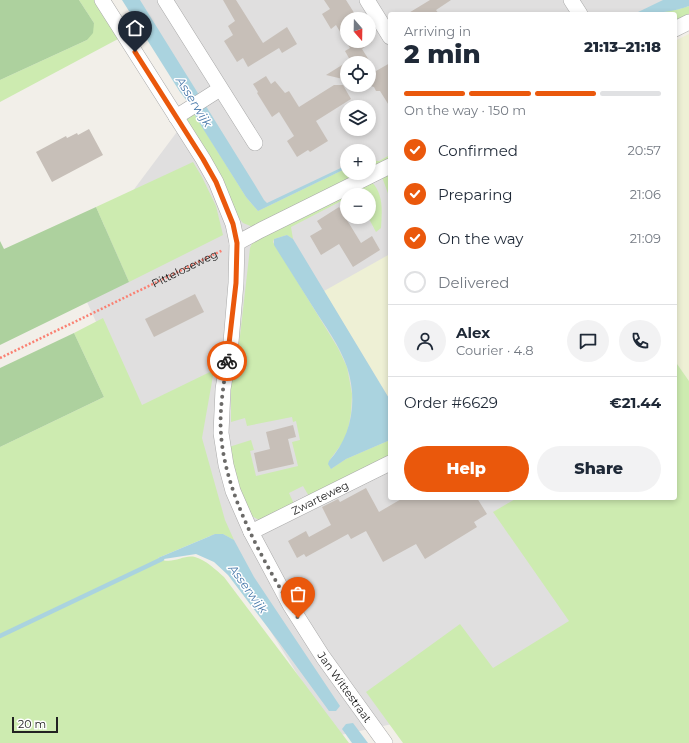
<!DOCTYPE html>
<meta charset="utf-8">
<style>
:root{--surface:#fff;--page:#f2f2f3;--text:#1f2937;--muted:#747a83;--line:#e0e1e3;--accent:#ea580c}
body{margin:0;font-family:Montserrat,sans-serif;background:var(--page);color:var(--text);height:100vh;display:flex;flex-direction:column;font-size:15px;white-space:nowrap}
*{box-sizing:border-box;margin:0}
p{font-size:13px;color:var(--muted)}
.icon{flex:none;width:22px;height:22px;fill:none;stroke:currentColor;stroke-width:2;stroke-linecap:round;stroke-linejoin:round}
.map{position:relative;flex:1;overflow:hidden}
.drawer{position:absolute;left:388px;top:12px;width:289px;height:488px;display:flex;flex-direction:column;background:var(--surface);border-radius:4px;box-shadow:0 2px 6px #0003}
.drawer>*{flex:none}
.needle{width:26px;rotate:160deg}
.tools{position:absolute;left:340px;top:12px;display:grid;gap:8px}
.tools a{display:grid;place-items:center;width:36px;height:36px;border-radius:50%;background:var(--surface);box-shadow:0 2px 6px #0003;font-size:20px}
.scale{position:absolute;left:12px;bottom:10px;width:46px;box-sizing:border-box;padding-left:4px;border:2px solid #222;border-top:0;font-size:11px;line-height:14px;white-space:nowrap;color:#222;-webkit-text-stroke:3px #fff;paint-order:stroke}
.pin{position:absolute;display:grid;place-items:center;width:34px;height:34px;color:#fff;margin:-41px -17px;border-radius:50% 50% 50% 0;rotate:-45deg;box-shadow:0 0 4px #0007}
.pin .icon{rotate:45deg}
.courier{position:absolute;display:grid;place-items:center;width:40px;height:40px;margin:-20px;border:3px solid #ea580c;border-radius:50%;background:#fff;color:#222;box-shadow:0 1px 5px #0007}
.summary em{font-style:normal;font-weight:800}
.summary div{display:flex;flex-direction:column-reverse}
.summary{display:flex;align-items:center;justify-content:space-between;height:68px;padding:0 16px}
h1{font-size:26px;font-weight:800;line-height:30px}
.bar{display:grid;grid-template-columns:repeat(4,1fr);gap:6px 4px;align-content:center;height:48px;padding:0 16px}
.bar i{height:5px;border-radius:3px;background:var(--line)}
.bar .selected{background:var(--accent)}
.bar p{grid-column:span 4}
.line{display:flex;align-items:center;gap:10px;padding:0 16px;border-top:1px solid var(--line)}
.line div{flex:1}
.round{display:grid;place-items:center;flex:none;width:42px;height:42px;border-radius:21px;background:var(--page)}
ol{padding:0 16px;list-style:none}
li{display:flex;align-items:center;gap:12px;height:44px}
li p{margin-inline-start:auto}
li .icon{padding:4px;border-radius:50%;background:var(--accent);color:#fff;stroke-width:4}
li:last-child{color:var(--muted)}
li i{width:22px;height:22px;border:2px solid var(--line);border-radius:50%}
.cta{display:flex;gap:8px;margin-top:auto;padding:8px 16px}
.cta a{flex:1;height:46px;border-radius:24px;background:var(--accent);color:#fff;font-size:16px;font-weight:800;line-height:46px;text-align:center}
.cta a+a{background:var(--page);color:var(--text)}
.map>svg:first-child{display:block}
.residential{fill:#e0dfdf;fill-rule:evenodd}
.farmland{fill:#eef0d5}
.grass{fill:#cdebb0}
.forest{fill:#add19e}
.water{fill:#aad3df}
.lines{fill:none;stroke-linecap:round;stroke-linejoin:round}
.stream{stroke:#aad3df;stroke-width:4.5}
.building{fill:#c7bfb8}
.minor-casing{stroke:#a9a9a9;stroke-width:16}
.path{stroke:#fa8072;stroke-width:2.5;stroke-dasharray:2 2;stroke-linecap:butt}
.minor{stroke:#fff;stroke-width:15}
.done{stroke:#6b6a68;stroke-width:4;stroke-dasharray:0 7.2}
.route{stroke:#ea580c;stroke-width:5}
.labels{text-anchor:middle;stroke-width:3;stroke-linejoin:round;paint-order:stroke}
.street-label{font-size:11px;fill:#222;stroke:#fff}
.water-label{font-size:12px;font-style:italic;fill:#4a7aab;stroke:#fff}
</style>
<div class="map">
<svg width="689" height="743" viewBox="0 0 689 743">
<rect width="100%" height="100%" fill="#f2efe9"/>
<path class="residential" d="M 132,0 L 673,0 L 642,14 L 390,14 L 390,498 L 634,498 L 594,607 L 463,709 L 336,736 L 145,430 L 73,271 L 197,105 ZM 347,19 L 369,19 L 369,41 L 347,41 ZM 347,63 L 369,63 L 369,85 L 347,85 ZM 347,107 L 369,107 L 369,129 L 347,129 ZM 347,151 L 369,151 L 369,173 L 347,173 ZM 347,195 L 369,195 L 369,217 L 347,217 Z"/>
<g class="farmland">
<path d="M 689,34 L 689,381 L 675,361 L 675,41 Z"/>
<path d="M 390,254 L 390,400 L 324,291 Z"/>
</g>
<g class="grass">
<path d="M 79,0 L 94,0 L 118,39 L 0,102 L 0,80 L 87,40 L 94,23 Z"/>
<path d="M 689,6 L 689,18 L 675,25 L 675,14 L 649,14 L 679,9 Z"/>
<path d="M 193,112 L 246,197 L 258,211 L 347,168 L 347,173 L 369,173 L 369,160 L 379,161 L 390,155 L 390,163 L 253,227 L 243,223 L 237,216 L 185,120 Z"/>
<path d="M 193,162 L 202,177 L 216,206 L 223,235 L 129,282 L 96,207 Z"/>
<path d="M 390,170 L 390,199 L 382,177 Z"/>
<path d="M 371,181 C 384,194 382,211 381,228 L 376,232 L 368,217 L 369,217 L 369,195 L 347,195 L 347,198 L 291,227 L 293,239 L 287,235 L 274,239 L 273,242 L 338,348 L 347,367 L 352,394 L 351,413 L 348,430 L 343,442 L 329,461 L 331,469 L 346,459 L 390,440 L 390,458 L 310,498 L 303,486 L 289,493 L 295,506 L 259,520 L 250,515 L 238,490 L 229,447 L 251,440 L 254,450 L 250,451 L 256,476 L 298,466 L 292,442 L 300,440 L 296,421 L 293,422 L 292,417 L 247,426 L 245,418 L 231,422 L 231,381 L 239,345 L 250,248 L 254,239 Z"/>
<path d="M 103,318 L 142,405 L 214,370 L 202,438 L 225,520 L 234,540 L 223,534 L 215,534 L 158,558 C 172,566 183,554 195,557 C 206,560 216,570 224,577 L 349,743 L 0,743 L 0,447 L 104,397 L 74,333 Z"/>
<path d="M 675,361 L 689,381 L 689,743 L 403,743 L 366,692 L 460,624 L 493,668 L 569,621 L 493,512 L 517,498 L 675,498 Z"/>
</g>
<g class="forest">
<path d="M 0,0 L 79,0 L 94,23 L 93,33 L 87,40 L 0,80 Z"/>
<path d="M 96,207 L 129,282 L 0,345 L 0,241 L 4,249 Z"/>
<path d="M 74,333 L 104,397 L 0,447 L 0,368 Z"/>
</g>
<g class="water">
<path d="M 122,0 L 140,0 L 255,185 L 264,200 L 267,203 L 347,165 L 347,168 L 258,211 L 246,197 L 200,124 L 187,101 L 180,92 Z"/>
<path d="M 663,0 L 689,0 L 689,6 C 675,12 649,14 634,14 Z"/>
<path d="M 287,235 L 293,239 L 390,400 L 390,440 L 346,459 L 331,469 L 328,464 L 329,461 C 352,436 358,400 347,367 C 340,346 325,326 313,307 C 300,286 287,266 274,245 L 274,239 Z"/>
<path d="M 215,534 L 223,534 L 234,540 L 254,577 L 340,706 L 336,711 L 329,711 L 278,641 L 228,575 L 214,562 L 196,554 L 164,559 L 158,558 Z"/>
<path d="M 353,723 L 368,743 L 352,743 L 342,729 L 346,724 Z"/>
</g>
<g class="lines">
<path class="stream" d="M 0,636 L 162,559"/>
</g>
<g class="building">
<path d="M 223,0 L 236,0 L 263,43 L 287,27 L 297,44 L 282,53 L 279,48 L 248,67 L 243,58 L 237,62 L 224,41 L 233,35 L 228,26 L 235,21 Z"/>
<path d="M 324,0 L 346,0 L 358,19 L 347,19 L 347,41 L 369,41 L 369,37 L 372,42 L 362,49 L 376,71 L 390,63 L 390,107 L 380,91 L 376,91 L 374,87 L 367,85 L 369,85 L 369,63 L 347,63 L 347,80 L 326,75 L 350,60 L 345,51 L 350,48 L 336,25 L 331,29 L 322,14 L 330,9 Z"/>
<path d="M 430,0 L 451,0 L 436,10 L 439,14 L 407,14 Z"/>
<path d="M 266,76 L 271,84 L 275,81 L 285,93 L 289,91 L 299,107 L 334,85 L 343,85 L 351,99 L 316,121 L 328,141 L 310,152 L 308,150 L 297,157 L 287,141 L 294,136 L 279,112 L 272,117 L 257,93 L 258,92 L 253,84 Z"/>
<path d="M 89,129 L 103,155 L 52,182 L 36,152 L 66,136 L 67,138 L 77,133 L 78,135 Z"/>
<path d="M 339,207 L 361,243 L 372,236 L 380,250 L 353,267 L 339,244 L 321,255 L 310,236 L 322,229 L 317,221 Z"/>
<path d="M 195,294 L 204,312 L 154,337 L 145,319 Z"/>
<path d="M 293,425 L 296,437 L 288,439 L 294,464 L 258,472 L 254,453 L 270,449 L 266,432 Z"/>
<path d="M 366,488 L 379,512 L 403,498 L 477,498 L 487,514 L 474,522 L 477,527 L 425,559 L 416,544 L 383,562 L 366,531 L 351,539 L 348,534 L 306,557 L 304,554 L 297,558 L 288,541 L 306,531 L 309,537 L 331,525 L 322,507 L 338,499 L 340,502 Z"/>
</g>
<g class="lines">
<g class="minor-casing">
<g id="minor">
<path id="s2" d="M 102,0 L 203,159 L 216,182 L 233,224 L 237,243 L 236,283 L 231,342 L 223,389 L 221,433 L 226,465 L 233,491 L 251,532 L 290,605 L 323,657 L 385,743"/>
<path d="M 165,0 L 255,143"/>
<path d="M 367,0 L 390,37"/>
<path d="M 571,0 L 580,14"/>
<path d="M 675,29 L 689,22"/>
<path d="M 176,117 L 220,89"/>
<path d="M 237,243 L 261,230 L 390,166"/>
<path id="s3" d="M 251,532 L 390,463"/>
</g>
</g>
<path class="path" id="s1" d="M 0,358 L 223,250"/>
<use href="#minor" class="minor"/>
</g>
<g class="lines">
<path class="done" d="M 227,361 C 224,383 219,411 221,434 C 225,496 266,566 298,618"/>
<path class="route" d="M 135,52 L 203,159 L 216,182 L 233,224 L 237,243 L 236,283 L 227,361"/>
</g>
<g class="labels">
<g class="street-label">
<text dy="4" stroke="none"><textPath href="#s1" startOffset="205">Pitteloseweg</textPath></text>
<text dy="4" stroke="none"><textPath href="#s3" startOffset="77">Zwarteweg</textPath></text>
<text dy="4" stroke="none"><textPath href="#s2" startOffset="756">Jan Wittestraat</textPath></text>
</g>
<g class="water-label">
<text transform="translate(194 102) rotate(58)" y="4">Asserwijk</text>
<text transform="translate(248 589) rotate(54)" y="4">Asserwijk</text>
</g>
</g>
</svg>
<div class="tools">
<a><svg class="needle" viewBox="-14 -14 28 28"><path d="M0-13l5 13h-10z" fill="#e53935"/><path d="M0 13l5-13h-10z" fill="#747a83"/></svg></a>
<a><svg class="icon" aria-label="locate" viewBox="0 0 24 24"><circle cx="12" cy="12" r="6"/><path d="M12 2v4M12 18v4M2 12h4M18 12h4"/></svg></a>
<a><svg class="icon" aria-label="layers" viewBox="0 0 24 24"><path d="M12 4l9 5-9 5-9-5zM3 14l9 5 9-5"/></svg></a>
<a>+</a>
<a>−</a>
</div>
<div class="scale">20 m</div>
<div class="pin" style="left:298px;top:618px;background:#ea580c"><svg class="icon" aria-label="bag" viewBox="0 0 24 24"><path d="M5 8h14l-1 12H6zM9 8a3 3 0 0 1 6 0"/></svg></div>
<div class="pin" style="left:135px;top:52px;background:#1f2937"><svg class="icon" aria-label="home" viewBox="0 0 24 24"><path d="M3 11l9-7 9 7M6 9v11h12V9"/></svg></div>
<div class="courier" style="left:227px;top:361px"><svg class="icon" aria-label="bike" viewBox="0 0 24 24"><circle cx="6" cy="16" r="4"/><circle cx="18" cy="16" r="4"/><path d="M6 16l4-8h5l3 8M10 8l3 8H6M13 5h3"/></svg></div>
<section class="drawer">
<div class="summary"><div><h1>2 min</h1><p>Arriving in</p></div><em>21:13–21:18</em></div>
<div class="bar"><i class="selected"></i><i class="selected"></i><i class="selected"></i><i></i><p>On the way · 150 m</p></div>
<ol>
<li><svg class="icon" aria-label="check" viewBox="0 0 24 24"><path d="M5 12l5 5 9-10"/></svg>Confirmed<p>20:57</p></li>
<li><svg class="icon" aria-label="check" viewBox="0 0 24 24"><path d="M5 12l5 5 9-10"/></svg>Preparing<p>21:06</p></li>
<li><svg class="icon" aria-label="check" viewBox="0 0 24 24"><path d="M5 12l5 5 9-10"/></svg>On the way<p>21:09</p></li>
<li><i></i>Delivered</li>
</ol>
<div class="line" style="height:72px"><a class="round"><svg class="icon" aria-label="person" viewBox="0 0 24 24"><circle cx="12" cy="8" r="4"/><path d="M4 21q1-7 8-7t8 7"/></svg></a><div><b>Alex</b><p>Courier · 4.8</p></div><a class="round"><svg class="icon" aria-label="chat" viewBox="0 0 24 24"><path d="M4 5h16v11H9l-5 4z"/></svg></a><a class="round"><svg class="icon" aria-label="phone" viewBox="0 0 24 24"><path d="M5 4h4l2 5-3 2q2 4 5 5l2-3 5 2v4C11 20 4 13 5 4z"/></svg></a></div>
<div class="line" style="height:52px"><div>Order #6629</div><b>€21.44</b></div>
<div class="cta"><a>Help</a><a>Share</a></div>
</section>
</div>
